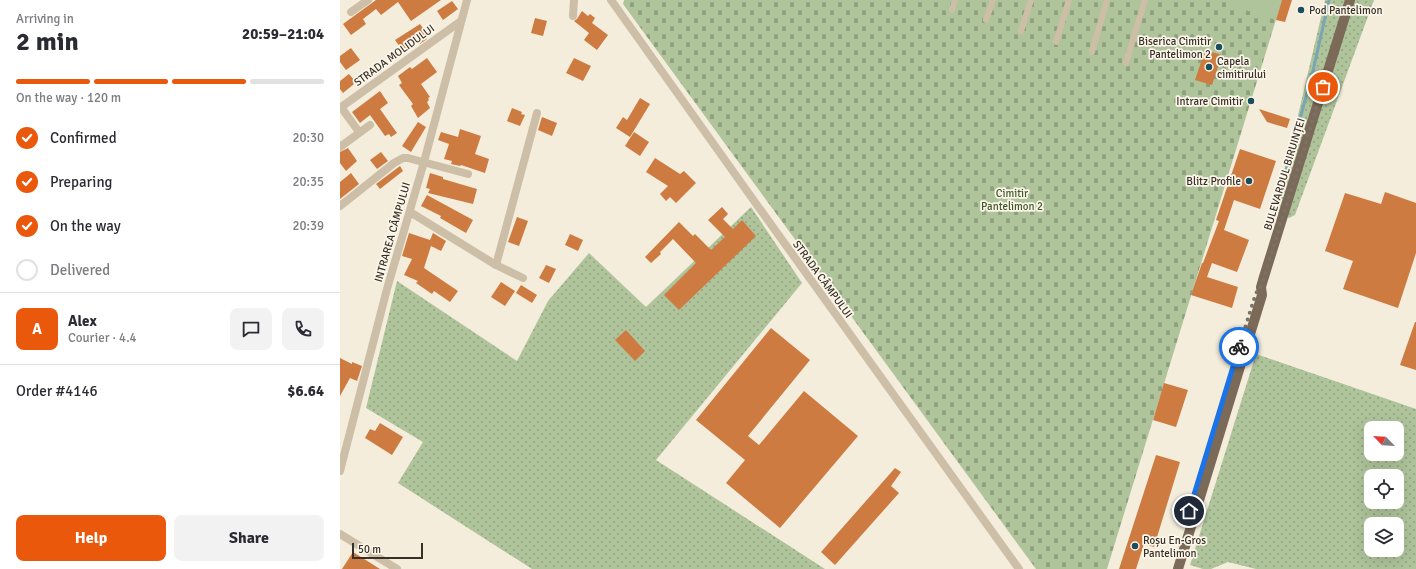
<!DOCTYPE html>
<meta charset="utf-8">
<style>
:root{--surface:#fff;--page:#f2f2f3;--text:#2b2b33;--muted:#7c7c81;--line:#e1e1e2;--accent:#ea580c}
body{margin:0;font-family:Signika,sans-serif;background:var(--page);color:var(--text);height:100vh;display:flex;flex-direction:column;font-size:15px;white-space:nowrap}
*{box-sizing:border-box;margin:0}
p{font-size:13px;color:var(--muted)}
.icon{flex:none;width:22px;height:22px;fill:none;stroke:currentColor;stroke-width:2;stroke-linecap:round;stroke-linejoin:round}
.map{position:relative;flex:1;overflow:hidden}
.panel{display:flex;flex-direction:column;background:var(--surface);width:340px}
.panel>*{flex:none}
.needle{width:26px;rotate:294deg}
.tools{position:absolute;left:1024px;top:421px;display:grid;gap:8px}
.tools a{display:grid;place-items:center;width:40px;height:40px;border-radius:8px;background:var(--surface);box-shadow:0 4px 16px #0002;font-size:20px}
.scale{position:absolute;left:12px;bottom:10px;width:71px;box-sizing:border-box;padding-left:4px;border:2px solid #383028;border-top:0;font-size:11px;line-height:14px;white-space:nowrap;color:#383028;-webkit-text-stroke:3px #fbf6e9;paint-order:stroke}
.pin{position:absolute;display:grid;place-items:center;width:34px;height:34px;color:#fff;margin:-17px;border:2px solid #fff;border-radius:50%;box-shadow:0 1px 4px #0007}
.courier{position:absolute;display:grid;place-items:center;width:40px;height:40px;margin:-20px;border:3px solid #1a73e8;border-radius:50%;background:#fff;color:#222;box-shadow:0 1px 5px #0007}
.headline em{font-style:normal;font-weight:700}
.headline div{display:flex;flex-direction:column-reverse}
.headline{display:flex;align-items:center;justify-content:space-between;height:68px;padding:0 16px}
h1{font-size:26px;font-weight:700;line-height:30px}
.bar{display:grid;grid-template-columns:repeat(4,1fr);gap:6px 4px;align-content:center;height:48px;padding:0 16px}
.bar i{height:5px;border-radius:3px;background:var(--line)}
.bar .selected{background:var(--accent)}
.bar p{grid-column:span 4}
.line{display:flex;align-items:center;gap:10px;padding:0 16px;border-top:1px solid var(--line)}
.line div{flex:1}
.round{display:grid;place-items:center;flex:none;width:42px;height:42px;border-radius:8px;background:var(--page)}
ol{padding:0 16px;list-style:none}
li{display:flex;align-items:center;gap:12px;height:44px}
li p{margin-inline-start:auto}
li .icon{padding:4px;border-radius:50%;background:var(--accent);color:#fff;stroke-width:4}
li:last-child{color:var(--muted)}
li i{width:22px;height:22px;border:2px solid var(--line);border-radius:50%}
.button{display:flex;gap:8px;margin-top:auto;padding:8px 16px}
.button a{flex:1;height:46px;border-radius:8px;background:var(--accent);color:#fff;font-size:16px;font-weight:700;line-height:46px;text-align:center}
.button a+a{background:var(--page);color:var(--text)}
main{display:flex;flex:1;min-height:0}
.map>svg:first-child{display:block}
.grass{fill:url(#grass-dots);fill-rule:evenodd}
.cemetery{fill:url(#cemetery-stones)}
.park{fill:#afc49b}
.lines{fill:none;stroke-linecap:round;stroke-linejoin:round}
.stream{stroke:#79a6b2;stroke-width:3}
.building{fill:#cd7b41}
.pedestrian{stroke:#cdbfa7;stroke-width:6}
.minor{stroke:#cdbfa7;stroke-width:8}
.primary{stroke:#7b6a58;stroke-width:10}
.done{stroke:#7a7267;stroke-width:4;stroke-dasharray:0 7.2}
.route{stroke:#1a73e8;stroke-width:5}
.poi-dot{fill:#1b4d5d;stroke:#fbf6e9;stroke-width:1.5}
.labels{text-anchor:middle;stroke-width:3.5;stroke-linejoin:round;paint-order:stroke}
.poi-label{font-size:11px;fill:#383028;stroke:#fbf6e9;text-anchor:start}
.street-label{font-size:11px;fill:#383028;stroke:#fbf6e9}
.park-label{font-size:11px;fill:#3f582a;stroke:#fbf6e9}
</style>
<main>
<section class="panel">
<div class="headline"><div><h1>2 min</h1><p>Arriving in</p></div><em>20:59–21:04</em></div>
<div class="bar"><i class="selected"></i><i class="selected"></i><i class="selected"></i><i></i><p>On the way · 120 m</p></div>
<ol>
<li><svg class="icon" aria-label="check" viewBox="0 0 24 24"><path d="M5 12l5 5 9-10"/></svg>Confirmed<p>20:30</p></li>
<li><svg class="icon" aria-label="check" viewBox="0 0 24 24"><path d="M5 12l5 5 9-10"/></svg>Preparing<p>20:35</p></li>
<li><svg class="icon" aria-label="check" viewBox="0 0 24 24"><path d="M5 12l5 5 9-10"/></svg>On the way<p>20:39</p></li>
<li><i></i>Delivered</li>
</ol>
<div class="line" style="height:72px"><b class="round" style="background:var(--accent);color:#fff">A</b><div><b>Alex</b><p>Courier · 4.4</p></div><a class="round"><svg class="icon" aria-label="chat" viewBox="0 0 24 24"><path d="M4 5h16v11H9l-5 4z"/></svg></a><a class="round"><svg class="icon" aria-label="phone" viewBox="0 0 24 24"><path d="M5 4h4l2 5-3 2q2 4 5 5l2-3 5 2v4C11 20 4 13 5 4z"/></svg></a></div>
<div class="line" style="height:52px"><div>Order #4146</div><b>$6.64</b></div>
<div class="button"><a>Help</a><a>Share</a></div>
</section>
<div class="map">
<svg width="1076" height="569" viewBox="0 0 1076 569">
<defs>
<pattern id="grass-dots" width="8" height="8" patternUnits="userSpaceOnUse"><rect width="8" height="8" fill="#afc49b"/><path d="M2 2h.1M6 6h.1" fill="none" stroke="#8fa07e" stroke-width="1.8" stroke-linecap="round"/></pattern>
<pattern id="cemetery-stones" width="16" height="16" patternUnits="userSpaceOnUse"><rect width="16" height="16" fill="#afc49b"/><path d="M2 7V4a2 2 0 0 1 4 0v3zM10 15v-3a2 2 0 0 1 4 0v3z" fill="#8fa07e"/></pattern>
</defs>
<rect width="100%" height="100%" fill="#f4eddc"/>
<g class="grass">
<path d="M 985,0 L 1034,0 L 955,215 L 949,218 L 934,211 L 956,124 Z"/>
<path d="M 411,207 L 462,283 L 316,460 L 485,569 L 192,569 L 58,483 L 83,442 L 26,408 L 57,281 L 177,361 L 208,301 L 249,253 L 306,307 Z"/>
<path d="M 916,354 L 1076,409 L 1076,569 L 916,569 L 888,562 L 871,569 L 863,569 L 850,565 ZM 1031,428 L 1057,428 L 1057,454 L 1031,454 ZM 1031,476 L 1057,476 L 1057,502 L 1031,502 ZM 1031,524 L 1057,524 L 1057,550 L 1031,550 Z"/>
</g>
<path class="cemetery" d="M 284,0 L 942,0 L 767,569 L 696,569 L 283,4 Z"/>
<path class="park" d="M 889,0 L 942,0 L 936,20 L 888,4 Z"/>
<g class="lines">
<path class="stream" d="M 935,211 L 973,71 L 989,0"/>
</g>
<g class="building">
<path d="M 36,0 L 101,0 L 71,21 L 58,2 L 41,15 L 36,9 L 23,19 L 26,24 L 11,35 L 3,24 Z"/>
<path d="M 942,0 L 952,0 L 945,22 L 936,20 Z"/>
<path d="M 112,1 L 118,9 L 103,20 L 97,11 Z"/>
<path d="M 242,11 L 248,16 L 250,14 L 255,18 L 252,23 L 268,35 L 257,50 L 244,40 L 249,33 L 234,21 L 237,19 Z"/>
<path d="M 195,18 L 207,21 L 203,36 L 191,33 Z"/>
<path d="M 80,24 L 87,34 L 85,36 L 87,39 L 80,44 L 78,41 L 76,42 L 63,51 L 55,40 Z"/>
<path d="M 11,48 L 20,60 L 6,70 L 0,62 L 0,56 Z"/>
<path d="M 865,50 L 882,55 L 872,85 L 855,80 Z"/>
<path d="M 87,58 L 97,72 L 81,84 L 90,97 L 88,98 L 89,100 L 87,102 L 90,108 L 78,118 L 71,106 L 73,104 L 59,85 L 62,83 L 58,76 L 70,67 L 72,69 Z"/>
<path d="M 234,58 L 251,66 L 243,81 L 226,73 Z"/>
<path d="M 9,74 L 15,81 L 13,83 L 14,84 L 3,93 L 0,89 L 0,81 Z"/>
<path d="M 40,91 L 48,103 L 40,109 L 57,133 L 51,137 L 49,134 L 45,136 L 30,115 L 20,123 L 12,112 Z"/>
<path d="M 300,98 L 310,104 L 290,137 L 276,128 L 283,117 L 287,120 Z"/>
<path d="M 172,108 L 182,112 L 181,114 L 185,115 L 180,126 L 167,121 Z"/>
<path d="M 919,109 L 950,119 L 947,128 L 927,122 Z"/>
<path d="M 202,117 L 217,123 L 212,136 L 198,130 Z"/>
<path d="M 78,122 L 86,127 L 71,152 L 62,146 Z"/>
<path d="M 120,129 L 141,136 L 135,154 L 149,159 L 145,173 L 121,165 L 120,166 L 111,164 L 112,161 L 104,159 L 109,144 L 98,140 L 101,132 L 118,137 Z"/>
<path d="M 294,132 L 309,142 L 300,156 L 285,146 Z"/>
<path d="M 8,148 L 17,161 L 6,171 L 0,163 L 0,152 Z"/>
<path d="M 900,149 L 936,161 L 920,209 L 894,200 L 884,230 L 909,240 L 897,272 L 872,263 L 867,277 L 898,287 L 892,308 L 851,295 L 862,263 L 863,263 L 879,221 L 876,220 Z"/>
<path d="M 41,152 L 48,161 L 37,169 L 30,160 Z"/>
<path d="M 315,158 L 340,174 L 344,171 L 356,183 L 336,203 L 330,197 L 326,201 L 320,194 L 328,186 L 306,172 Z"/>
<path d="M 60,166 L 63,171 L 40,189 L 36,184 Z"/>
<path d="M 11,173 L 19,184 L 0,199 L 0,182 Z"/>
<path d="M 90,173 L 103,177 L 103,179 L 137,189 L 133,204 L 88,193 L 90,189 L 86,188 Z"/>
<path d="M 1045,192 L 1076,203 L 1076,253 L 1058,308 L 1003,289 L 1013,261 L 985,251 L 1005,193 L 1041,204 Z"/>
<path d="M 87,195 L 133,220 L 126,233 L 100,218 L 101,216 L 81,206 Z"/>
<path d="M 382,207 L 388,214 L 383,219 L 393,229 L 402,220 L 416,236 L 339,310 L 324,295 L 356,263 L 333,239 L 320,252 L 321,254 L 311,263 L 305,257 L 339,222 L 353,236 L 355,234 L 371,250 L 385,237 L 368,220 Z"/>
<path d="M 177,217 L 188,221 L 179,246 L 168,242 Z"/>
<path d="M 69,233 L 90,240 L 93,233 L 106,241 L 101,251 L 91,246 L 84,268 L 118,291 L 110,302 L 94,291 L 92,294 L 76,283 L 78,281 L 64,275 L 72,259 L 62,256 Z"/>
<path d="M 230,234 L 243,240 L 238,251 L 225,245 Z"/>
<path d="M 206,265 L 216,269 L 209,283 L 199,278 Z"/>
<path d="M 161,282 L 175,291 L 165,306 L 151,297 Z"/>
<path d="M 181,285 L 197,295 L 192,303 L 176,293 Z"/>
<path d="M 1075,322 L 1076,322 L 1076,370 L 1060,365 Z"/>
<path d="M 431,328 L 470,360 L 408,436 L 419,445 L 464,391 L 518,436 L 440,528 L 386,483 L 405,460 L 356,420 Z"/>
<path d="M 286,330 L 305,351 L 295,361 L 275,340 Z"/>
<path d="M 0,358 L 12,364 L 12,362 L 22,366 L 17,381 L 10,378 L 0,396 Z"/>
<path d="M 824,383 L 848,390 L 836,427 L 813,420 Z"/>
<path d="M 40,423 L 63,437 L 52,455 L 25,438 L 30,429 L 35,431 Z"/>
<path d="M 816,455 L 840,462 L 814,547 L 804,544 L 796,569 L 779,569 Z"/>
<path d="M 555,468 L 561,472 L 551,486 L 559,493 L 495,565 L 481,552 Z"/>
<path d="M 13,552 L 40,569 L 2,569 Z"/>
</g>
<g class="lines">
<g class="pedestrian">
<path d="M 612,10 L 615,0"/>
<path d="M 646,20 L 653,0"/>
<path d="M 681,31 L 691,0"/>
<path d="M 716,42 L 729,0"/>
<path d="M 752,52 L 767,0"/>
<path d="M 786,63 L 805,0"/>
</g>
<g class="minor">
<path d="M 271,0 L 417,205 L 679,569"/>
<path d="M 11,12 L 28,0"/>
<path d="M 233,16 L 234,0"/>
<path d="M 1,107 L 19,132"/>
<path d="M 0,108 L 121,21"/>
<path d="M 0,147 L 30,125"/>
<path d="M 0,206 L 54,163 L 63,158 L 68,158 L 128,174"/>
<path d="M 70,212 L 156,265 L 183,278"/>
<path d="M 156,265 L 197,113"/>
<path d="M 0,471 L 47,289 L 84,162 L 127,0"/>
<path d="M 0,534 L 57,569"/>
</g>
<path class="primary" d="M 838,569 L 922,295 L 921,287 L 923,280 L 1010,0"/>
</g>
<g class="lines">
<path class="done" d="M 899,347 L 916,293 L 921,287 L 983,87"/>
<path class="route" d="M 849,511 L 899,347"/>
</g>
<g class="poi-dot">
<circle cx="961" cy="10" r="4"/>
<circle cx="879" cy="47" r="4"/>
<circle cx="869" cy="67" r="4"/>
<circle cx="911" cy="101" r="4"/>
<circle cx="909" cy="181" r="4"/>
<circle cx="795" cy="546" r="4"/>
</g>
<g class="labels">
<g class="poi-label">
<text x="969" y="14">Pod Pantelimon</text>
<text x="871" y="45" text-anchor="end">Biserica Cimitir<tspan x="871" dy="13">Pantelimon 2</tspan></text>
<text x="877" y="65">Capela<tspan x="877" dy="13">cimitirului</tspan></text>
<text x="903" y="105" text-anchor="end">Intrare Cimitir</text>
<text x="901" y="185" text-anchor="end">Blitz Profile</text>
<text x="803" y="544">Roșu En-Gros<tspan x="803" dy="13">Pantelimon</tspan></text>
</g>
<g class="street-label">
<text transform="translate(54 55) rotate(-36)" y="4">STRADA MOLIDULUI</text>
<text transform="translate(944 174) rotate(-73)" y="4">BULEVARDUL BIRUINȚEI</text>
<text transform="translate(52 232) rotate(-74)" y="4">INTRAREA CÂMPULUI</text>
<text transform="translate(483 279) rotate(54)" y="4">STRADA CÂMPULUI</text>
</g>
<g class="park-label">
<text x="672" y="197">Cimitir<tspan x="672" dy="13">Pantelimon 2</tspan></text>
</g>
</g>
</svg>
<div class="tools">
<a><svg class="needle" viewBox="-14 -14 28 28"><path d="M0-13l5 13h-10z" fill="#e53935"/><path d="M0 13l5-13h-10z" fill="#7c7c81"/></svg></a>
<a><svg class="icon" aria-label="locate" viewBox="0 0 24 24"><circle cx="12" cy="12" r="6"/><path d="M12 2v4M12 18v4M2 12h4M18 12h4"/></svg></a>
<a><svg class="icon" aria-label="layers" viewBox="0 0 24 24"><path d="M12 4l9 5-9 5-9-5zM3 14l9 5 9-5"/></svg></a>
</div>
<div class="scale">50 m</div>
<div class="pin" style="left:983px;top:87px;background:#ea580c"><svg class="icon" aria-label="bag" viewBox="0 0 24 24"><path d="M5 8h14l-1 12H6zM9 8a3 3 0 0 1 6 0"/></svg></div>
<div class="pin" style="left:849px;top:511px;background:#1f2937"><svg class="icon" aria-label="home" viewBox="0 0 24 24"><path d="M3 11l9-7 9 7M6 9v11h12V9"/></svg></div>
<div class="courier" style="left:899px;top:347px"><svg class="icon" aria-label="bike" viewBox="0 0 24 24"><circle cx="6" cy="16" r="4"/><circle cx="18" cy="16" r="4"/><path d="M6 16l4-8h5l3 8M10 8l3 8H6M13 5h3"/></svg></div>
</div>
</main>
